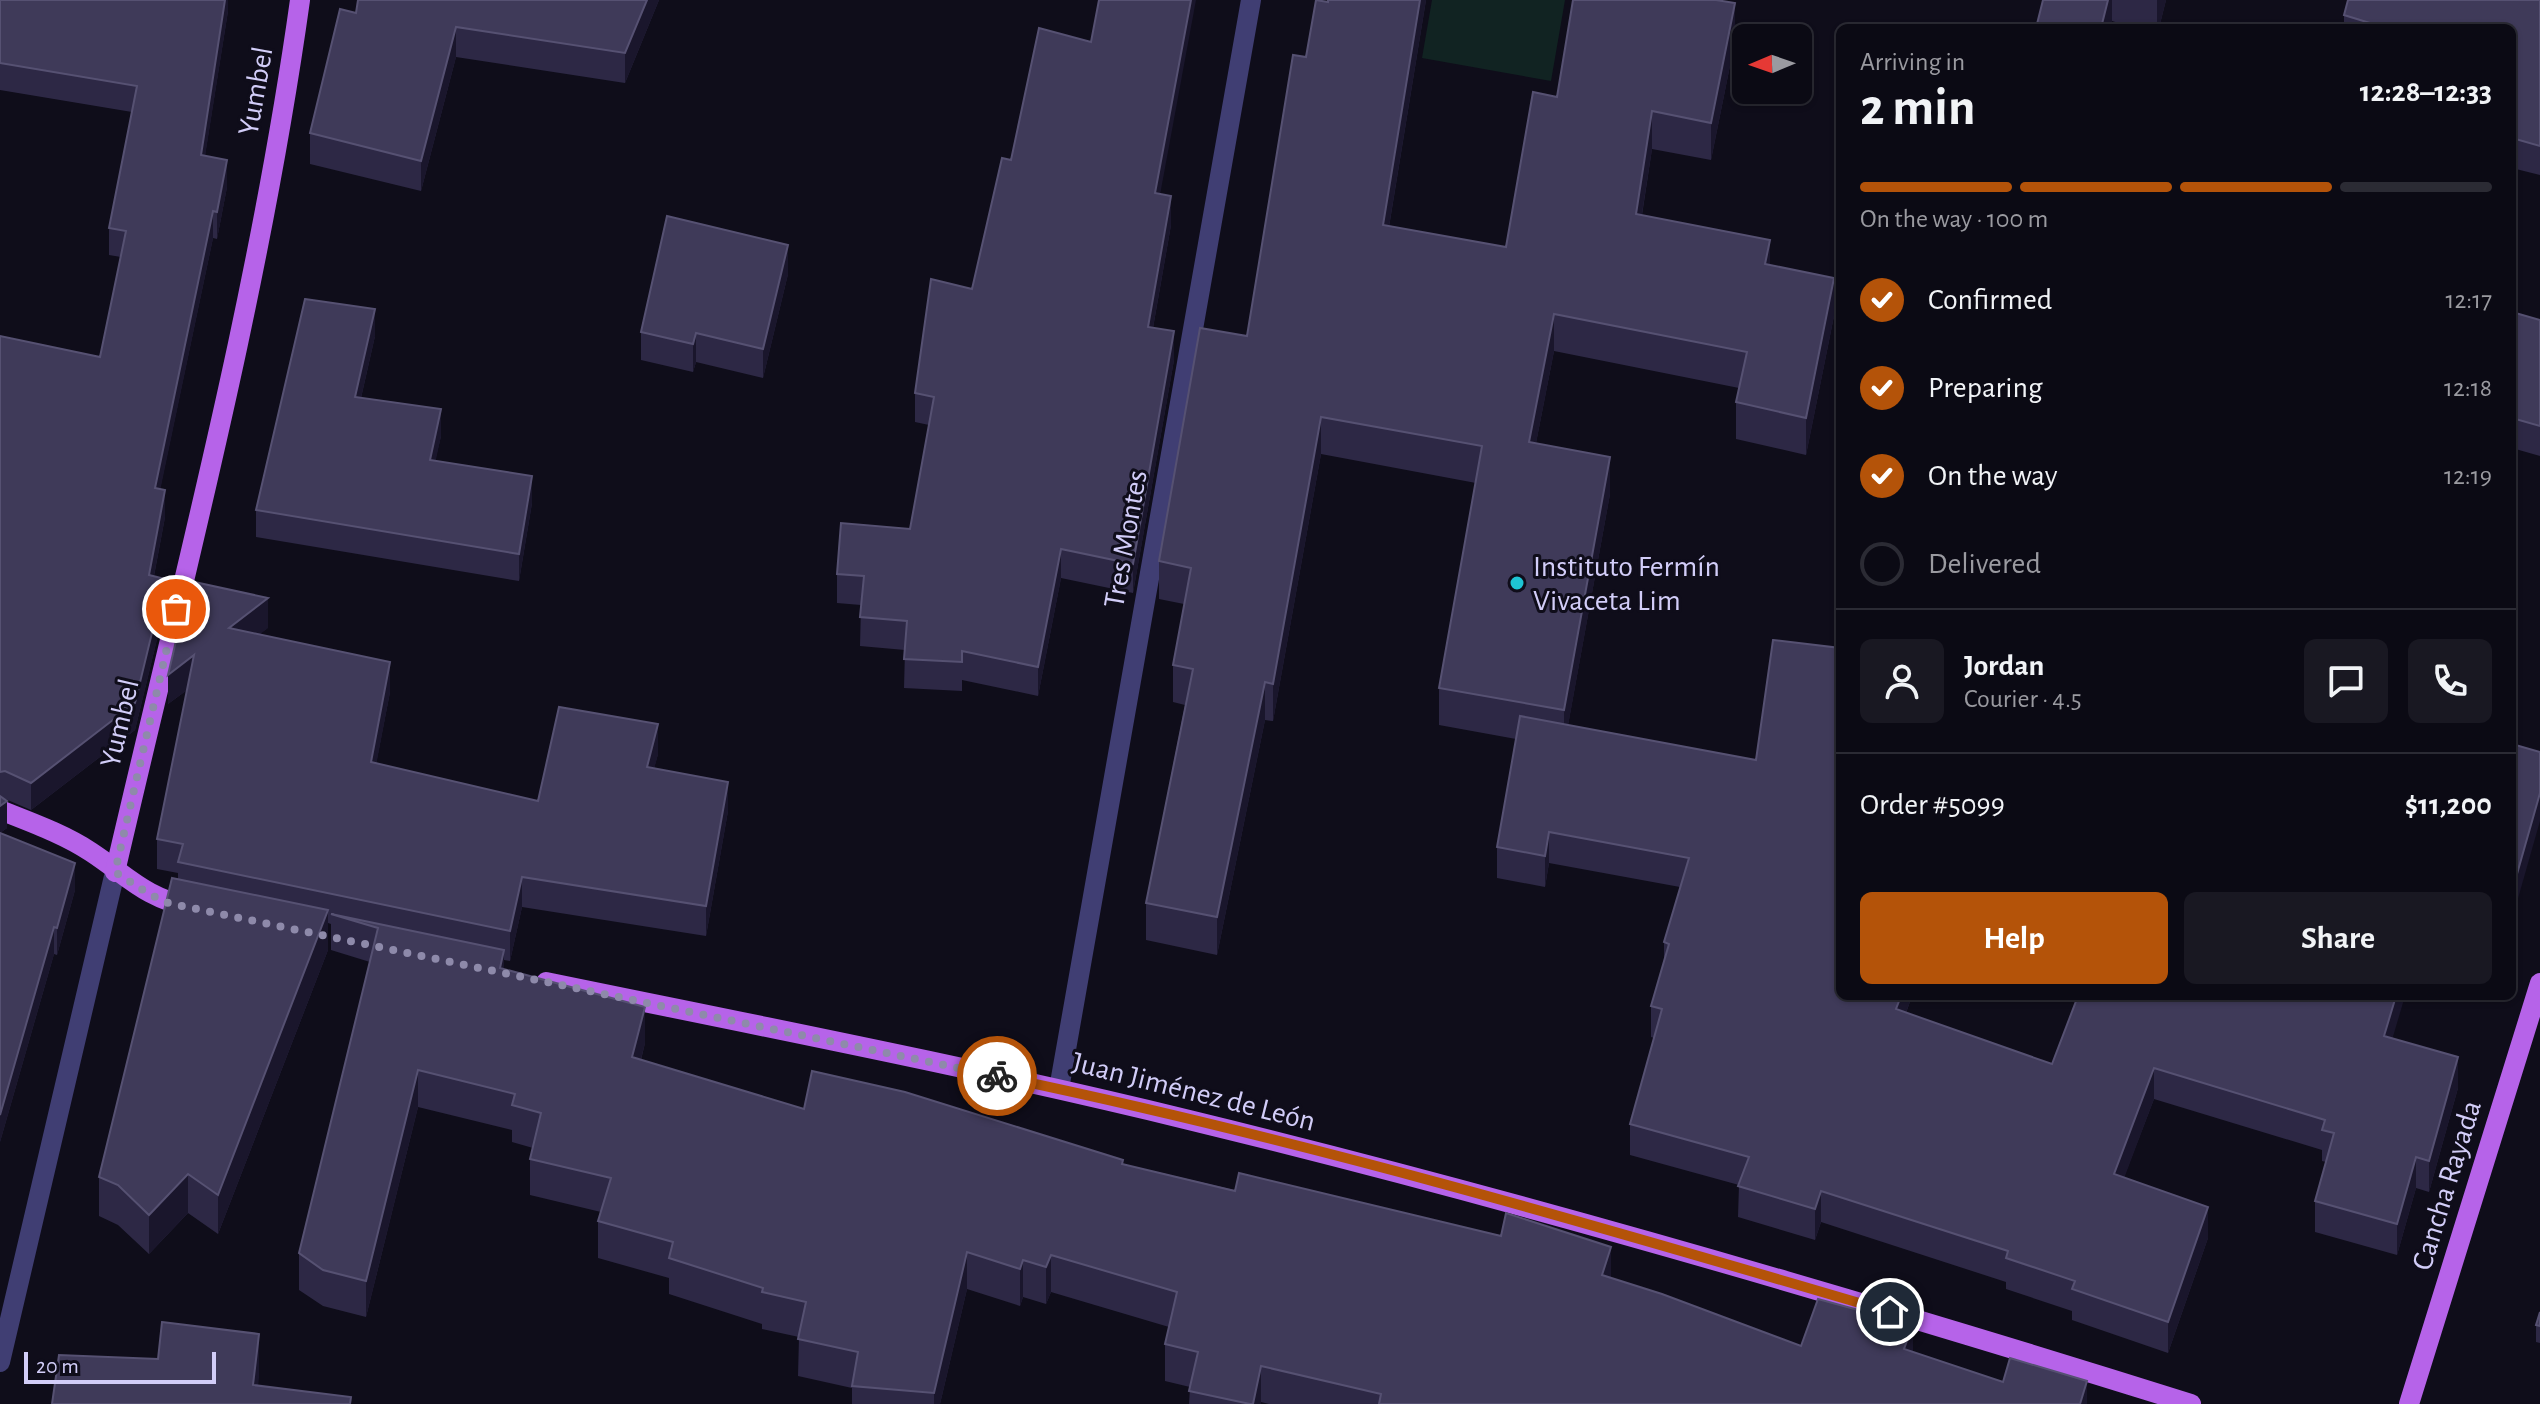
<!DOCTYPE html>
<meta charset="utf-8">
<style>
:root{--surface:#0b0a14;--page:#191822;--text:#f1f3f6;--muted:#9a9aa0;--line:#2b2b34;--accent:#b45309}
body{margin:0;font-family:"Alegreya Sans",sans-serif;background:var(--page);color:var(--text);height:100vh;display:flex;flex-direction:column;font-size:30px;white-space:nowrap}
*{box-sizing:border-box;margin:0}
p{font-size:26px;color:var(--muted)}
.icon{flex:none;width:44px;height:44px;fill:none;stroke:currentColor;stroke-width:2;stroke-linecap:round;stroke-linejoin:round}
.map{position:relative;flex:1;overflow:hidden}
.panel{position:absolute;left:1836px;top:24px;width:680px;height:976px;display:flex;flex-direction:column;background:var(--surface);border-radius:12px;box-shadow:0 2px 6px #0004,0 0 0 2px var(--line)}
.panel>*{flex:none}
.needle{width:52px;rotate:268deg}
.fabs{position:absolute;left:1732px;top:24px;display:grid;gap:16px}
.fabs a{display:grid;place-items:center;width:80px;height:80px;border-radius:12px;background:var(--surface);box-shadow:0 2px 6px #0004,0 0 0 2px var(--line);font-size:40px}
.scale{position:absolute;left:24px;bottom:20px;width:192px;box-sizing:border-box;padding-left:8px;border:4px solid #d2cdf8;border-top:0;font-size:22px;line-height:28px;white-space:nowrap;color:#d2cdf8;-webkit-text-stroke:6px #0f0d1a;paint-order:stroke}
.pin{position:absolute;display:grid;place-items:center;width:68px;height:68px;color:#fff;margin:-34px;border:4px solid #fff;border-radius:50%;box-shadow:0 2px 8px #0007}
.courier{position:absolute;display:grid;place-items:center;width:80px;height:80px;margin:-40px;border:6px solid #b45309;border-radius:50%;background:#fff;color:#222;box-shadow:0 2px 10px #0007}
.overview em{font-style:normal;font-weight:700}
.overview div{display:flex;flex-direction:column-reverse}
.overview{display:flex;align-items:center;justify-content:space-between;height:136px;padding:0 24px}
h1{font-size:52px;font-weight:700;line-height:60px}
.bar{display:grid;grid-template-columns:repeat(4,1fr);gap:12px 8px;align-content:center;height:96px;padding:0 24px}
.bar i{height:10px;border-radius:6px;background:var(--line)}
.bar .active{background:var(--accent)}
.bar p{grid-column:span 4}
.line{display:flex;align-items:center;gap:20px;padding:0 24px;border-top:2px solid var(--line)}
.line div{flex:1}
.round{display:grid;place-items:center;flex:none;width:84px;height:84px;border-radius:12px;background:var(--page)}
ol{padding:0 24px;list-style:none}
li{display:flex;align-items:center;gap:24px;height:88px}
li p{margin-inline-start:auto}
li .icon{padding:8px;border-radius:50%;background:var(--accent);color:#fff;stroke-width:4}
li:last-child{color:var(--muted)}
li i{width:44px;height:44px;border:4px solid var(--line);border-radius:50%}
.primary-button{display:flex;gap:16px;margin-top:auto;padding:16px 24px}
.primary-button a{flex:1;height:92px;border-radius:12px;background:var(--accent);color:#fff;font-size:32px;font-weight:700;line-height:92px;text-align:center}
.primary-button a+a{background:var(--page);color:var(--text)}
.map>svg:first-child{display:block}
.green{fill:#112322}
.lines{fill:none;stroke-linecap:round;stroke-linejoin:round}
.minor{stroke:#403e73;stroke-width:20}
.major{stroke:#b663e9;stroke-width:20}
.wall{fill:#2d2845}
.shaded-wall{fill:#1a162c}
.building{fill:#3f3a59;stroke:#565172;stroke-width:2}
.done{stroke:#8e8aaa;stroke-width:8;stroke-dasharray:0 14.4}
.route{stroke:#b45309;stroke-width:10}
.poi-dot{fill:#1ec4d4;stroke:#0f0d1a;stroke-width:3}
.labels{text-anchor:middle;stroke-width:6;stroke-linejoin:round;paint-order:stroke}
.street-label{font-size:30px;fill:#d2cdf8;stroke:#0f0d1a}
.poi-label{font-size:30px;fill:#d2cdf8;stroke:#0f0d1a;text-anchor:start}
</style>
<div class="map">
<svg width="2540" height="1404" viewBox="0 0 2540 1404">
<rect width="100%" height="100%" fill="#0f0d1a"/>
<path class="green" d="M 1432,0 L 1565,0 L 1551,81 L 1422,58 Z"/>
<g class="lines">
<g class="minor">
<path d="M 1059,1089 L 1251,0"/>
<path d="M 0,1362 L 115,872"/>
</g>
<g class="major">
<path d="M 0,810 C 30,822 64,834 91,852 C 129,877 145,898 193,908"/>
<path d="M 115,872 C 182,583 259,294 300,0"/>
<path d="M 546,982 C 760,1026 976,1068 1189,1120 C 1526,1202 1860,1300 2191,1404"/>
<path d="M 2409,1404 L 2540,983"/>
</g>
</g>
<g class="wall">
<path d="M 0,0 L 228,0 L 228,11 L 205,155 L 227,187 L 217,239 L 213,238 L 160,489 L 165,517 L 154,576 L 165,606 L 135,730 L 31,810 L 3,798 L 7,828 L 0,833 L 0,336 L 100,357 L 121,257 L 109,255 L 109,228 L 132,112 L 0,90 Z"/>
<path d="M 358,0 L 659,0 L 625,83 L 456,57 L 421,191 L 310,164 L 310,133 L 356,13 Z"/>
<path d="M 1328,0 L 1426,0 L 1389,227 L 1506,247 L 1557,97 L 1735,41 L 1711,160 L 1652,149 L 1642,215 L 1770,265 L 1834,316 L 1806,455 L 1736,439 L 1736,402 L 1739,388 L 1554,351 L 1536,443 L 1610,494 L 1568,725 L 1840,996 L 1912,996 L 1906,1013 L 2052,1064 L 2393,1038 L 2458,1088 L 2429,1192 L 2416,1188 L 2397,1255 L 2315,1232 L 2315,1201 L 2326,1162 L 2322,1161 L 2322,1150 L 2154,1099 L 2124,1177 L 2208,1238 L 2168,1353 L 2072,1320 L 2072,1311 L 2006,1289 L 2006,1282 L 1821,1222 L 1815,1240 L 1738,1217 L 1739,1185 L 1630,1155 L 1630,1124 L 1654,1038 L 1651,1037 L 1651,1006 L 1664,962 L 1664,942 L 1680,887 L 1549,863 L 1545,887 L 1497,878 L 1497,847 L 1516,739 L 1439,725 L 1439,688 L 1476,483 L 1321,454 L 1273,721 L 1265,720 L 1217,955 L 1146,940 L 1146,903 L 1185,705 L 1173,702 L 1173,665 L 1184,604 L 1159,599 L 1159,561 L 1247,336 L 1306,57 Z"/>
<path d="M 2043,0 L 2166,0 L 2159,28 L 2135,28 Z"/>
<path d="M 2540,0 L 2540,175 L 2512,168 L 2512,28 L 2344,28 L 2344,15 Z"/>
<path d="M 1011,160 L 1160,194 L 1171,225 L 1153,328 L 1174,360 L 1133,593 L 1061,578 L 1038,696 L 962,680 L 962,691 L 904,688 L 905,650 L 860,646 L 861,605 L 837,603 L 837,574 L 910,529 L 929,425 L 915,422 L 915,393 L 972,289 Z"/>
<path d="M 788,274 L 763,378 L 696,362 L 693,372 L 641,360 L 641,332 Z"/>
<path d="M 2512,312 L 2540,320 L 2540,456 L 2512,448 Z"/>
<path d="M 375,336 L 361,398 L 441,436 L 435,461 L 532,503 L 519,581 L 256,537 L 256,510 Z"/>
<path d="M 268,628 L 259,634 L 390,692 L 376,764 L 538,801 L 658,754 L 654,768 L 728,811 L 706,936 L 522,907 L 510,961 L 504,960 L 504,969 L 645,1043 L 641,1060 L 804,1109 L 1123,1164 L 1611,1278 L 1801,1346 L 1913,1352 L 2003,1382 L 2087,1404 L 1269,1404 L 1261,1402 L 1261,1404 L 1189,1404 L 1190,1387 L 1165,1381 L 1165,1344 L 1169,1327 L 1051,1292 L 1046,1304 L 1023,1297 L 1020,1306 L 967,1289 L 940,1404 L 852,1404 L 852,1388 L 798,1376 L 799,1337 L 762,1329 L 762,1324 L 669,1294 L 669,1278 L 598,1258 L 598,1221 L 601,1212 L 530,1195 L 530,1159 L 533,1148 L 512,1142 L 512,1130 L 418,1107 L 366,1317 L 323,1306 L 299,1290 L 299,1253 L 370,962 L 331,950 L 331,924 L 328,923 L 328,950 L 218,1234 L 188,1213 L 149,1254 L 118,1225 L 99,1216 L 99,1177 L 178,879 L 178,873 L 157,869 L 157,839 L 187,690 L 168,704 L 168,675 Z"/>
<path d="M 2512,744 L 2540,752 L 2515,909 L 2512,908 Z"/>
<path d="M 0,833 L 75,890 L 57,955 L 54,954 L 0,1142 Z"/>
<path d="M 2540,1312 L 2540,1343 L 2536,1342 L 2536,1325 Z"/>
</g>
<g class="shaded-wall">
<path d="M 225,0 L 228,0 L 228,11 L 201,182 L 201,155 Z"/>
<path d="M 647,0 L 659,0 L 625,83 L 625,53 Z"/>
<path d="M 1191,0 L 1196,0 L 1155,222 L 1155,193 Z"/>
<path d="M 1420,0 L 1426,0 L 1383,263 L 1383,225 Z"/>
<path d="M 2108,0 L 2112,0 L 2112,22 L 2110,28 L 2101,28 Z"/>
<path d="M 2157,0 L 2166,0 L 2159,28 L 2157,28 Z"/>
<path d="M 1735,3 L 1735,41 L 1711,160 L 1711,123 Z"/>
<path d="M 456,27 L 456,57 L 421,191 L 421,161 Z"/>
<path d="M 1652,111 L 1652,149 L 1636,252 L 1636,214 Z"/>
<path d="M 227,160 L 227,187 L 217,239 L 217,212 Z"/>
<path d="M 1171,196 L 1171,225 L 1148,356 L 1148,327 Z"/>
<path d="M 213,211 L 213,238 L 155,515 L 155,488 Z"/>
<path d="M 1770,240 L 1770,277 L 1765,264 Z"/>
<path d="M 788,245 L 788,274 L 763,378 L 763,349 Z"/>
<path d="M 1834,278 L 1834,316 L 1806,455 L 1806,418 Z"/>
<path d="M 375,309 L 375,336 L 355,424 L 355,397 Z"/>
<path d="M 1554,314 L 1554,351 L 1529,479 L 1529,442 Z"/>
<path d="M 1174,331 L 1174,360 L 1133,593 L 1133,564 Z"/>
<path d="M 696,333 L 696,362 L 693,372 L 693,344 Z"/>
<path d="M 441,409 L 441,436 L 430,487 L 430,460 Z"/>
<path d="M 1321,417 L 1321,454 L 1273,721 L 1273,684 Z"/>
<path d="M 1610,457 L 1610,494 L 1564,748 L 1564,710 Z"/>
<path d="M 532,476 L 532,503 L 519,581 L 519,554 Z"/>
<path d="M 165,490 L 165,517 L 149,602 L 149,575 Z"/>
<path d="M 1061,549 L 1061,578 L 1038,696 L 1038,667 Z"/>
<path d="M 165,579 L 165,606 L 135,730 L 31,810 L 31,783 Z"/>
<path d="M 268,598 L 268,628 L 229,658 L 229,628 Z"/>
<path d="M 194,655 L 194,685 L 168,704 L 168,675 Z"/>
<path d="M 390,662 L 390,692 L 371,792 L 371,762 Z"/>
<path d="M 1265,682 L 1265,720 L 1217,955 L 1217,917 Z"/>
<path d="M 658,724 L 658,754 L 647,797 L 647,767 Z"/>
<path d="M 728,782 L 728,811 L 706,936 L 706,906 Z"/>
<path d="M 2540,793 L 2540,821 L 2515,909 L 2515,881 Z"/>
<path d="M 7,801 L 7,828 L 0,833 L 0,806 Z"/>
<path d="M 1549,832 L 1549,863 L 1545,887 L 1545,856 Z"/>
<path d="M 75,863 L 75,890 L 57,955 L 57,928 Z"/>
<path d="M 522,877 L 522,907 L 510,961 L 510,931 Z"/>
<path d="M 328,910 L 328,950 L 218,1234 L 218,1195 Z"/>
<path d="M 54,927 L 54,954 L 0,1142 L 0,1115 Z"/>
<path d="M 504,950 L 504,986 L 500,968 Z"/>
<path d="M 1901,996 L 1912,996 L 1896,1040 L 1896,1009 Z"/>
<path d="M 2396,996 L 2405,996 L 2384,1067 L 2384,1036 Z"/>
<path d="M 645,1007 L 645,1043 L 632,1094 L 632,1057 Z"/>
<path d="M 2458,1057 L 2458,1088 L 2429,1192 L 2429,1161 Z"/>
<path d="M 2154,1068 L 2154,1099 L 2114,1205 L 2114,1174 Z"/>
<path d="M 418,1070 L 418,1107 L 366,1317 L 366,1281 Z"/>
<path d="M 2416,1157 L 2416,1188 L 2397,1255 L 2397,1224 Z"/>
<path d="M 188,1174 L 188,1213 L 149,1254 L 149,1215 Z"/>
<path d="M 1821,1191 L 1821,1222 L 1815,1240 L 1815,1209 Z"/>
<path d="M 2208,1207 L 2208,1238 L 2168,1353 L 2168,1322 Z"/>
<path d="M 1611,1247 L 1611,1283 L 1602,1275 Z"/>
<path d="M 967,1252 L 967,1289 L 940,1404 L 934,1404 L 934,1393 Z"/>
<path d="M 1051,1255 L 1051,1292 L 1046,1304 L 1046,1267 Z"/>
<path d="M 1023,1260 L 1023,1297 L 1020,1306 L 1020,1269 Z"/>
<path d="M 1913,1325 L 1913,1362 L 1904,1349 Z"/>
<path d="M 259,1334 L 259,1378 L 256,1404 L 253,1385 Z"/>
<path d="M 1261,1366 L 1261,1404 L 1253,1404 Z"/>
<path d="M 2087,1381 L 2087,1404 L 2080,1404 Z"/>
</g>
<g class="building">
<path d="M 0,0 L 225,0 L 201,155 L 227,160 L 217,212 L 213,211 L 155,488 L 165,490 L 149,575 L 165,579 L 135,703 L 31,783 L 5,771 L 0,772 L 0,336 L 100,357 L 126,231 L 109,228 L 137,86 L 0,63 Z"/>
<path d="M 358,0 L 647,0 L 625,53 L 456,27 L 421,161 L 310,133 L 340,9 L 356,13 Z"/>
<path d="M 1099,0 L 1191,0 L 1155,193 L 1171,196 L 1148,327 L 1174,331 L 1133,564 L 1061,549 L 1038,667 L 962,651 L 962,662 L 904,659 L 907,621 L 860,617 L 864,576 L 837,574 L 841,523 L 910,529 L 934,397 L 915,393 L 931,279 L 972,289 L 1002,158 L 1011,160 L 1039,28 L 1091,42 Z"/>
<path d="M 1316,0 L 1328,2 L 1328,0 L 1420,0 L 1383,225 L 1506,247 L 1533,92 L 1557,97 L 1573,0 L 1716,0 L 1735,3 L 1711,123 L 1652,111 L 1636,214 L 1770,240 L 1765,264 L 1834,278 L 1806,418 L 1736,402 L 1747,352 L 1554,314 L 1529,442 L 1610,457 L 1564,710 L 1439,688 L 1482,446 L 1321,417 L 1273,684 L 1265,682 L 1217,917 L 1146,903 L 1193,669 L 1173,665 L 1191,568 L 1159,561 L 1200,328 L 1247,336 L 1293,55 L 1306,57 Z"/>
<path d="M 2043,0 L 2108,0 L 2101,28 L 2036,28 Z"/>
<path d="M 2348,0 L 2540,0 L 2540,146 L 2512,138 L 2512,28 L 2386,28 L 2344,15 Z"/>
<path d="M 667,216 L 788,245 L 763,349 L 696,333 L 693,344 L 641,332 Z"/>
<path d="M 305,299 L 375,309 L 355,397 L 441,409 L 430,460 L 532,476 L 519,554 L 256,510 Z"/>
<path d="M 2512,312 L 2540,320 L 2540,426 L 2512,418 Z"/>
<path d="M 190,581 L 268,598 L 229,628 L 390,662 L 371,762 L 538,801 L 559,707 L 658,724 L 647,767 L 728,782 L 706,906 L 522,877 L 510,931 L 178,862 L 183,844 L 157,839 L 194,655 L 168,675 Z"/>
<path d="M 1773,640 L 1840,648 L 1840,996 L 1901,996 L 1896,1009 L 2052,1064 L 2078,996 L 2396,996 L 2384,1036 L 2458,1057 L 2429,1161 L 2416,1157 L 2397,1224 L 2315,1201 L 2334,1133 L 2322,1130 L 2325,1120 L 2154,1068 L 2114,1174 L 2208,1207 L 2168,1322 L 2072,1289 L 2075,1281 L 2006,1258 L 2008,1251 L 1821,1191 L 1815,1209 L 1738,1186 L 1749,1157 L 1630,1124 L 1662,1009 L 1651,1006 L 1669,944 L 1664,942 L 1689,858 L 1549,832 L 1545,856 L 1497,847 L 1520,716 L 1756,760 Z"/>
<path d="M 2512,744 L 2540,752 L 2540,793 L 2515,881 L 2512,880 Z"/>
<path d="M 0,796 L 7,801 L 0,806 Z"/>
<path d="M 0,833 L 75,863 L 57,928 L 54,927 L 0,1115 Z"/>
<path d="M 172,878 L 328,910 L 218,1195 L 188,1174 L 149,1215 L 118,1185 L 99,1177 Z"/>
<path d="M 331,914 L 504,950 L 500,968 L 645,1007 L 632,1057 L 804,1109 L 812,1071 L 905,1092 L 1123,1160 L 1122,1164 L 1235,1191 L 1239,1173 L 1501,1236 L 1506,1213 L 1611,1247 L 1602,1275 L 1662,1294 L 1801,1346 L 1818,1299 L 1913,1325 L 1904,1349 L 2003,1382 L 2010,1358 L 2087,1381 L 2080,1404 L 1379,1404 L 1381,1394 L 1261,1366 L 1253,1404 L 1250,1404 L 1189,1391 L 1198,1352 L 1165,1344 L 1177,1292 L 1051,1255 L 1046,1267 L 1023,1260 L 1020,1269 L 967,1252 L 934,1393 L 852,1386 L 858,1352 L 798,1339 L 806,1302 L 762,1292 L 763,1288 L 669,1258 L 673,1242 L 598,1221 L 611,1178 L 530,1159 L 541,1113 L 512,1105 L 515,1094 L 418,1070 L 366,1281 L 323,1270 L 299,1253 L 378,928 Z"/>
<path d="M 2540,1312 L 2540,1326 L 2536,1325 Z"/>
<path d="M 162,1322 L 259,1334 L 253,1385 L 351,1397 L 350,1404 L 52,1404 L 59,1355 L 158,1359 Z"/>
</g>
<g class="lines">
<path class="done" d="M 176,609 L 115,872 L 149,894 L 168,903 L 997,1076"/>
<path class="route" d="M 997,1076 C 1298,1138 1595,1225 1890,1312"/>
</g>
<circle class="poi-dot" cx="1517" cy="583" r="8"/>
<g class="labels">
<g class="street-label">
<text transform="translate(255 91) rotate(-80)" y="10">Yumbel</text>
<text transform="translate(1125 539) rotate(-80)" y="10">Tres Montes</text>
<text transform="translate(119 723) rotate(-77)" y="10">Yumbel</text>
<text transform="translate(1194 1091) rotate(14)" y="10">Juan Jiménez de León</text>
<text transform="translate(2446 1185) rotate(-73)" y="10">Cancha Rayada</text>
</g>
<g class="poi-label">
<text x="1533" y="576">Instituto Fermín<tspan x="1533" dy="34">Vivaceta Lim</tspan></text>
</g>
</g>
</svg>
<div class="fabs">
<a><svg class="needle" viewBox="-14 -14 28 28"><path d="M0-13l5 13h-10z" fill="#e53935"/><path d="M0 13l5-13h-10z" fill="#9a9aa0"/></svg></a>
</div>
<div class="scale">20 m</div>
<div class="pin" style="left:176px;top:609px;background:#ea580c"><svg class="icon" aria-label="bag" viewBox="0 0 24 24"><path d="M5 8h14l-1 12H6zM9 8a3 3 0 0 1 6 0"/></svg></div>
<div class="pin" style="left:1890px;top:1312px;background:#1f2937"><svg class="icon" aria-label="home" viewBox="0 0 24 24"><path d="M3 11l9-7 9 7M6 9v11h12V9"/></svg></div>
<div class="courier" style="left:997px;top:1076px"><svg class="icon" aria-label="bike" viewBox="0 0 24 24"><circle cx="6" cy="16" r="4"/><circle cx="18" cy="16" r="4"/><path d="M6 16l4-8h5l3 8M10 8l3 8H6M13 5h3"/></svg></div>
<section class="panel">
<div class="overview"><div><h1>2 min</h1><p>Arriving in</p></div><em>12:28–12:33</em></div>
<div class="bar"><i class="active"></i><i class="active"></i><i class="active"></i><i></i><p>On the way · 100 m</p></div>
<ol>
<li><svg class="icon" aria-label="check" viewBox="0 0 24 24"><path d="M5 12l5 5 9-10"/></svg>Confirmed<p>12:17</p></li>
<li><svg class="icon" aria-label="check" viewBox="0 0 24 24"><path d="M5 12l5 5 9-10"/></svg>Preparing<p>12:18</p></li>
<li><svg class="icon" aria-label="check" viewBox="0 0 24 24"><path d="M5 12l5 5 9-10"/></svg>On the way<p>12:19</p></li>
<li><i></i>Delivered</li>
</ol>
<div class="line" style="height:144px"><a class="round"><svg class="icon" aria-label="person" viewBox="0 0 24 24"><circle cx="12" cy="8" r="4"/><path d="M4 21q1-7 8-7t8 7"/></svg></a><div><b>Jordan</b><p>Courier · 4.5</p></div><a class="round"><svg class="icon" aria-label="chat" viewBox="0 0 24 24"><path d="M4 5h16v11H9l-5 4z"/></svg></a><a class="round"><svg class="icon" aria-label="phone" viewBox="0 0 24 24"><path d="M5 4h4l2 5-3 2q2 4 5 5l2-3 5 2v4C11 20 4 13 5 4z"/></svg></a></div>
<div class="line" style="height:104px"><div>Order #5099</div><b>$11,200</b></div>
<div class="primary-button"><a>Help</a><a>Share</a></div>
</section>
</div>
